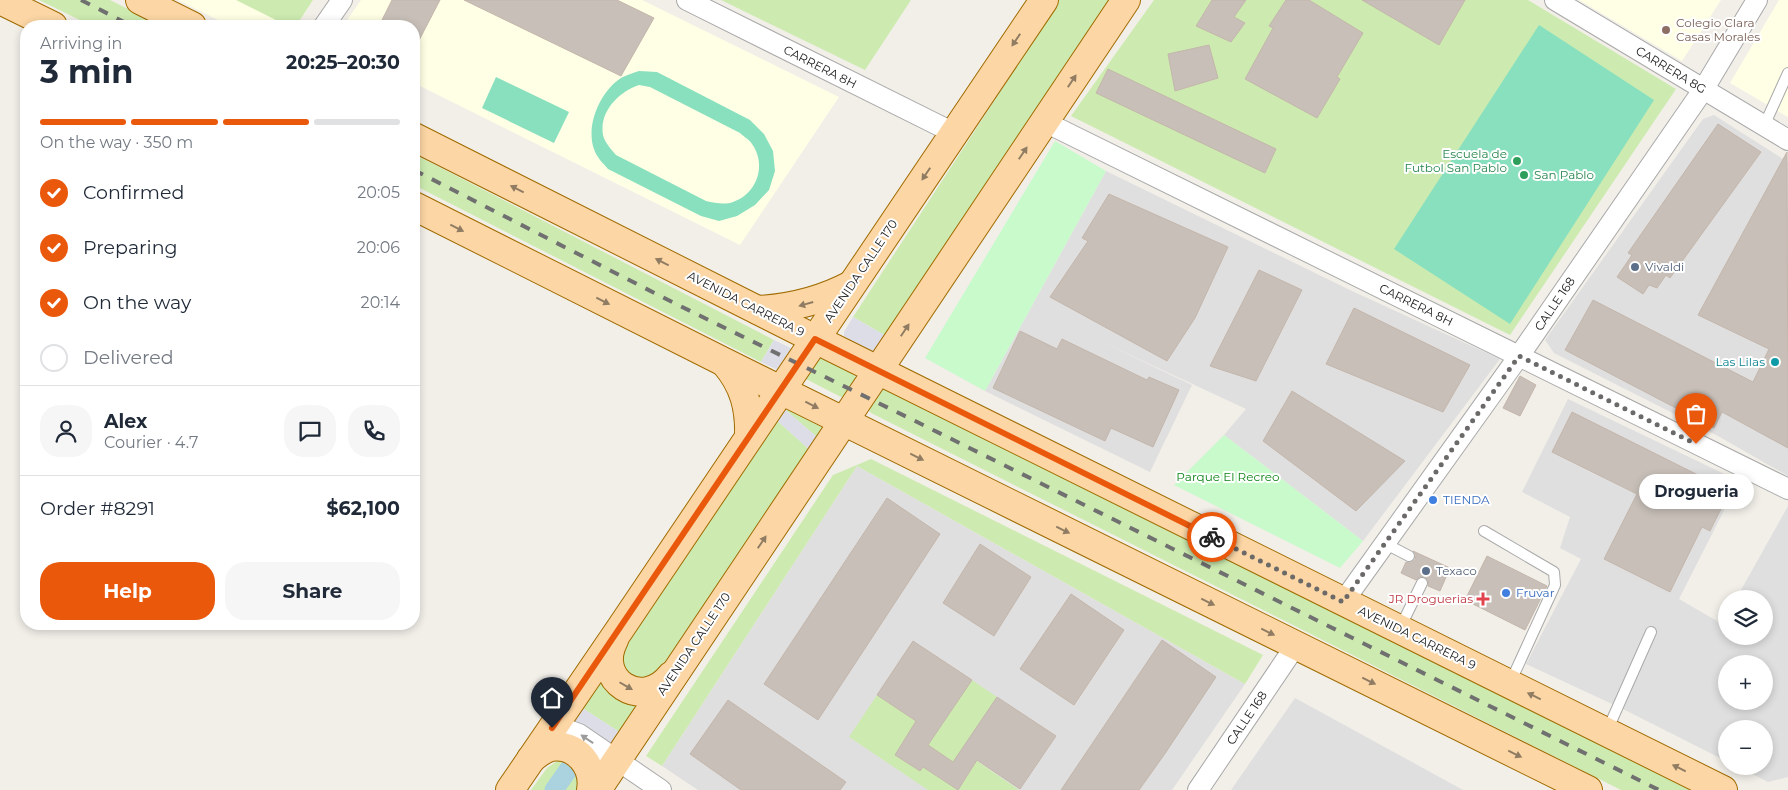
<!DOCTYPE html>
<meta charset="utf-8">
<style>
:root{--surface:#fff;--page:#f6f6f7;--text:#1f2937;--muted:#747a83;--line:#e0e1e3;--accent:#ea580c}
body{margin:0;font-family:Montserrat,sans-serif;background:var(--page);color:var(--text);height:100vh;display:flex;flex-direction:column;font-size:19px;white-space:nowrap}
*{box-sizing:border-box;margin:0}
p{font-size:16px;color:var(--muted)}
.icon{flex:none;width:28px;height:28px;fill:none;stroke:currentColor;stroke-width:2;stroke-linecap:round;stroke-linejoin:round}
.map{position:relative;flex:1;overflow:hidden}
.drawer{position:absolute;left:20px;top:20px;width:400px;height:610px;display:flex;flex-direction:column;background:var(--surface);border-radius:20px;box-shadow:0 2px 8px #0003}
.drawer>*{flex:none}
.fabs{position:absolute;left:1718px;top:590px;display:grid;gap:10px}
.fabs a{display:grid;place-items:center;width:55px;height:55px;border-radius:50%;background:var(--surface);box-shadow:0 2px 8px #0003;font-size:25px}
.pin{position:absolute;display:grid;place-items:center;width:42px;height:42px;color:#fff;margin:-51px -21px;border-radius:50% 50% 50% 0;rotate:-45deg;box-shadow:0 0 5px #0007}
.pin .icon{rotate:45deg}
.courier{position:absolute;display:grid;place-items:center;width:50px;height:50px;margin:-25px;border:4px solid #ea580c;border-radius:50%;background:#fff;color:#222;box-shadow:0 1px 6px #0007}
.bubble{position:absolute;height:35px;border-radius:18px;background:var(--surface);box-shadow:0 2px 8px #0003;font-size:16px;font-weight:700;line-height:35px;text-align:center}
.head em{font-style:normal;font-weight:700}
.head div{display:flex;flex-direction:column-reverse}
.head{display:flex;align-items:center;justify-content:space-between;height:85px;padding:0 20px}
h1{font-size:32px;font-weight:700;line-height:38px}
.bar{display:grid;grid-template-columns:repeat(4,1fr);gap:8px 5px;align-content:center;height:60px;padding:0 20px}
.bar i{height:6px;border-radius:4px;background:var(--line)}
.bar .on{background:var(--accent)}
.bar p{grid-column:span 4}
.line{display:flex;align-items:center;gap:12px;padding:0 20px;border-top:1px solid var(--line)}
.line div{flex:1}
.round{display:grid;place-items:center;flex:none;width:52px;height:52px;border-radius:20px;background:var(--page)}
ol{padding:0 20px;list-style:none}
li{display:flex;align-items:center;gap:15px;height:55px}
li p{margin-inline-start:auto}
li .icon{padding:5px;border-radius:50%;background:var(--accent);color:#fff;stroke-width:4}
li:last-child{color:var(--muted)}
li i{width:28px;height:28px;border:2px solid var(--line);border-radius:50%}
.action{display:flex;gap:10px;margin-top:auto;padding:10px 20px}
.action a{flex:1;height:58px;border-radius:20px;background:var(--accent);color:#fff;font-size:20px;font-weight:700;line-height:58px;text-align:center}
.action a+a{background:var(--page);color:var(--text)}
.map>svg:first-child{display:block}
.residential{fill:#e0dfdf;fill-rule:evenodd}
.education{fill:#ffffe5}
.grass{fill:#cdebb0;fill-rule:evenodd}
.park{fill:#c8facc}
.pitch{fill:#88e0be;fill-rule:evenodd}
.plaza{fill:#dddde8}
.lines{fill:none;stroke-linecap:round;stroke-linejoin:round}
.canal{stroke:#aad3df;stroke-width:19}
.building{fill:#c7bfb8;stroke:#c4b6ab}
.service-casing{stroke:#a9a9a9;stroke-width:12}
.minor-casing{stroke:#a9a9a9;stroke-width:22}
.primary-casing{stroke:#a06b00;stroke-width:30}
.service{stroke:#fff;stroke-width:10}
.minor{stroke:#fff;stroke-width:20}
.primary{stroke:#fcd6a4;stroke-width:28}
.rail{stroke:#707070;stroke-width:4;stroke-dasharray:10 10;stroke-linecap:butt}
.oneway{fill:#8f7c63}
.oneway2{fill:#9c9c9c}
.done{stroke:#6b6a68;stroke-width:5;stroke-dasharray:0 9}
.route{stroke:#ea580c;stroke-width:6}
.education-dot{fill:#8d6e63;stroke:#fff;stroke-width:2}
.leisure-dot{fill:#2e9e5b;stroke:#fff;stroke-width:2}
.service-dot{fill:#5c6f8a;stroke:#fff;stroke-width:2}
.culture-dot{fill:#0f9aa8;stroke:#fff;stroke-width:2}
.shop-dot{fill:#3f7fe0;stroke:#fff;stroke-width:2}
.health-dot{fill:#e0444e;stroke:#fff;stroke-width:2}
.labels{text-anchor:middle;stroke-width:4;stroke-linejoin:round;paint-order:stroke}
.education-label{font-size:12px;fill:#785e54;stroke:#fff;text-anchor:start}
.street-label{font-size:12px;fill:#222;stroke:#fff}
.leisure-label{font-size:12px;fill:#27864d;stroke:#fff;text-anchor:end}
.service-label{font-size:12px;fill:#4e5e75;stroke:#fff;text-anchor:start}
.culture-label{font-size:12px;fill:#0d838f;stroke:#fff;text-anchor:end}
.park-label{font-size:12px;fill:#0c8416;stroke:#fff}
.shop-label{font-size:12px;fill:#366cbe;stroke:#fff;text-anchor:start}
.health-label{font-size:12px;fill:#be3a42;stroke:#fff;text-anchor:end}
</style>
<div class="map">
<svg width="1788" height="790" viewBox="0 0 1788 790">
<rect width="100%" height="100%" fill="#f2efe9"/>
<g class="residential">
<path d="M 1714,115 L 1788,162 L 1788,476 L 1718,436 L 1554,353 L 1545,340 L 1703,119 Z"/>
<path d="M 1106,171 L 1352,291 L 1500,359 L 1363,541 L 1224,435 L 1246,409 L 1098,340 L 1192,385 L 1150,472 L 985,391 Z"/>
<path d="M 1568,399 L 1739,481 L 1679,599 L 1724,625 L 1726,620 L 1726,636 L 1764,636 L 1764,599 L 1736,599 L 1788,506 L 1788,777 L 1768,782 L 1737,766 L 1764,766 L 1764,729 L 1726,729 L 1726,761 L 1623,709 L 1526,664 L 1581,559 L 1560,548 L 1570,517 L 1522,492 ZM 1726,664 L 1764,664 L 1764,701 L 1726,701 Z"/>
<path d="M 857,466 L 1245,684 L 1172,790 L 698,790 L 662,766 Z"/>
<path d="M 1295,698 L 1401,756 L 1463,790 L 1231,790 Z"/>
</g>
<g class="education">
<path d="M 178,0 L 313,0 L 296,26 L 230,26 Z"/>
<path d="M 361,0 L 642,0 L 839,97 L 740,245 L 414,83 L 414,26 L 343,26 Z"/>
<path d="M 1579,0 L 1721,0 L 1682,61 Z"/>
<path d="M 1779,0 L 1788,0 L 1788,117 L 1730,83 Z"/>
</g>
<g class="grass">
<path d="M 39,0 L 110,0 L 162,26 L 92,26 Z"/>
<path d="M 236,0 L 313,0 L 296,26 L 288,26 Z"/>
<path d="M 721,0 L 911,0 L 865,70 Z"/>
<path d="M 1056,0 L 1114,0 L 886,336 L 853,317 L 1010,77 Z"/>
<path d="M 1154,0 L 1528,0 L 1676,89 L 1510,335 L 1071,116 Z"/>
<path d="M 414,154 L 774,340 L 761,362 L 414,185 Z"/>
<path d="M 820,356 L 852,372 L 856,378 L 845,396 L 841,397 L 804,378 Z"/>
<path d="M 881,387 L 1700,790 L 1621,790 L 871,413 L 868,409 Z"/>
<path d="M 781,406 L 827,423 L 819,439 Z"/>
<path d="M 773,417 L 811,451 L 658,680 L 640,684 L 615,664 L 632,630 Z"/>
<path d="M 871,459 L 1263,655 L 1245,684 L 857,466 L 662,766 L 646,756 L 833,475 Z"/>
<path d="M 598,672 L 645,703 L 624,735 L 576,704 Z"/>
<path d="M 972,680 L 997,697 L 961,750 L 1019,790 L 928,790 L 849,737 L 877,695 L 935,734 ZM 909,733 L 926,762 L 920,771 L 895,755 Z"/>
<path d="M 560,759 L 580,767 L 578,790 L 531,790 L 547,768 Z"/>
</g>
<g class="park">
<path d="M 1055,141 L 1106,171 L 985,391 L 925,358 Z"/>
<path d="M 1224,435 L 1363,541 L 1340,568 L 1174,485 Z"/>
</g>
<g class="pitch">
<path d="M 1539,25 L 1654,100 L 1510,324 L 1394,249 Z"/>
<path d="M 639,71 L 657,72 L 750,120 L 764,134 L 773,151 L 775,171 L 769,190 L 755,205 L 737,216 L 719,221 L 701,216 L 608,169 C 605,165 600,161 598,157 C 582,133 598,93 621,78 C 626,75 633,73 639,71 ZM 639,85 L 650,87 L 740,133 C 744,137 750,140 752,144 C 767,165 757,194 733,202 C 725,205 715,203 706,201 L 616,155 C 611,149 605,143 603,135 C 599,111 619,92 639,85 Z"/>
<path d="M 496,77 L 569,112 L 554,143 L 482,108 Z"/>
</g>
<g class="plaza">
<path d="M 853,317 L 886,336 L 877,351 L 872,352 L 844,336 L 844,332 Z"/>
<path d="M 774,340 L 793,349 L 780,371 L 761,362 Z"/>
<path d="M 781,406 L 819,439 L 811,451 L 773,417 Z"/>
<path d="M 576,704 L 624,735 L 615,748 L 573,724 Z"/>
</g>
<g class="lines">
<path class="canal" d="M 554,790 L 571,766"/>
</g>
<g class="building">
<path d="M 392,0 L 440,0 L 414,50 L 414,26 L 379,26 Z"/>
<path d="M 464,0 L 617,0 L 654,18 L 621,76 Z"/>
<path d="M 1212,0 L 1246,0 L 1234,17 L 1245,23 L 1231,42 L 1196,26 Z"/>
<path d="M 1286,0 L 1309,0 L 1363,33 L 1337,77 L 1340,79 L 1317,118 L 1245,79 L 1273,28 L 1269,26 Z"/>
<path d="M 1362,0 L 1465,0 L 1439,45 Z"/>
<path d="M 1209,45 L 1218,78 L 1175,91 L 1168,54 Z"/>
<path d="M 1108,69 L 1276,149 L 1265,173 L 1096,93 Z"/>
<path d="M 1718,124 L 1761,152 L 1670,278 L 1666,275 L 1657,288 L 1649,285 L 1643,294 L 1617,277 L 1632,255 L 1628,253 Z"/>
<path d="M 1787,152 L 1788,448 L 1722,412 L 1714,428 L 1565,350 L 1593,300 L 1753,382 L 1769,349 L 1698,315 Z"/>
<path d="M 1109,194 L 1228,247 L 1195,318 L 1167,361 L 1050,297 L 1088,241 L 1082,238 Z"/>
<path d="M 1259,270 L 1302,290 L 1256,381 L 1210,366 Z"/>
<path d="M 1354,308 L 1470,365 L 1443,412 L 1326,364 Z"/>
<path d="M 1020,331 L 1057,349 L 1062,339 L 1147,380 L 1149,377 L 1179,390 L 1153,447 L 1111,428 L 1105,441 L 993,388 Z"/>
<path d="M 1520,376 L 1536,385 L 1520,416 L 1503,408 Z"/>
<path d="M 1292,391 L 1405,461 L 1356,511 L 1263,441 Z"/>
<path d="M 1572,412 L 1730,491 L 1710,531 L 1702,527 L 1670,592 L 1604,559 L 1637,494 L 1552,452 Z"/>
<path d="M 887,498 L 940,534 L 818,720 L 764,684 Z"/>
<path d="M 980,544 L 1031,577 L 994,636 L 943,603 Z"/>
<path d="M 1413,551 L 1450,568 L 1440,591 L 1428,586 L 1428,580 L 1425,577 L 1419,577 L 1416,580 L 1401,573 L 1406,562 L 1410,563 L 1415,560 L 1416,555 Z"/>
<path d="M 1487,556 L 1547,586 L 1525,630 L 1465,600 Z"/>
<path d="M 1071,594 L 1124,630 L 1074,705 L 1020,669 Z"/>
<path d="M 1162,640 L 1216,677 L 1164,755 L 1139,790 L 1061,790 Z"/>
<path d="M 913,641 L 972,680 L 928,745 L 953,762 L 997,697 L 1056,736 L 1020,789 L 977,760 L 958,790 L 923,767 L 920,771 L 895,755 L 916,721 L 877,695 Z"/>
<path d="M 728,700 L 846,782 L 840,790 L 741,790 L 690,754 Z"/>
</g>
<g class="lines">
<g class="service-casing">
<g id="service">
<path d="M 1764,126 L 1788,73"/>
<path d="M 1484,531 L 1554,572 L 1555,585 L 1510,683"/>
<path d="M 1384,543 L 1409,556"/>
<path d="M 1400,628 L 1422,583"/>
<path d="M 1607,731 L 1651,632"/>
</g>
</g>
<g class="minor-casing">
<g id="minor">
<path d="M 687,0 L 954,133"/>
<path d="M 1555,0 L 1788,140"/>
<path d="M 324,26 L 342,0"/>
<path d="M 1045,122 L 1788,489"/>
<path d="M 1343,602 L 1519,356 L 1703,90 L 1757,0"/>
<path d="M 553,728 L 565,729 L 579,734 L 661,790"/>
<path d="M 1198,790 L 1296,645"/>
</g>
</g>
<g class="primary-casing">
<g id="primary">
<path d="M 0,0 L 53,26"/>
<path d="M 140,0 L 192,26"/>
<path d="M 414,137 L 799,331 L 1723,790"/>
<path d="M 414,206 L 724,362 L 1588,790"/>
<path d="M 758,310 C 792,308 821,301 851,285"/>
<path d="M 725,363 C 744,385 750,408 749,437"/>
<path d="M 614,640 C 593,680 642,712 671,676"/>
<path d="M 531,759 C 537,754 543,749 551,747 C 577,743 595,767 591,790"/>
<path d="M 510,790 L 620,629 L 1044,0"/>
<path d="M 597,790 L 1126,0"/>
</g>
</g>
<use href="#service" class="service"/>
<use href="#minor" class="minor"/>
<use href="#primary" class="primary"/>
<g class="rail">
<path d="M 81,0 L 132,26"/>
<path d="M 414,170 L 676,304 L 907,417 L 1659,790"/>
</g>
</g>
<defs><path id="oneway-solid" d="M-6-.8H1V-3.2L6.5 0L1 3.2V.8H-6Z" transform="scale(1.25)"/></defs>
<g class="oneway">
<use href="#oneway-solid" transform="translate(1016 40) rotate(124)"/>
<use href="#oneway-solid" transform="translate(1072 81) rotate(-56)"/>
<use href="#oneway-solid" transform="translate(1023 153) rotate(-56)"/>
<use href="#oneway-solid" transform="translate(926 174) rotate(124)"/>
<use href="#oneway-solid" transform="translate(517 189) rotate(-153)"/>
<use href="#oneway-solid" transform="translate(457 228) rotate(27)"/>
<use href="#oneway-solid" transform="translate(662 262) rotate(-153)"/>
<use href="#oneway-solid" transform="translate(603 301) rotate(27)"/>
<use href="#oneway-solid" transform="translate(806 304) rotate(164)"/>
<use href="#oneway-solid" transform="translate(905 330) rotate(-56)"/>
<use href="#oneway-solid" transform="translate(812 405) rotate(27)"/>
<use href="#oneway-solid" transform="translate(917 457) rotate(26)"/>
<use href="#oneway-solid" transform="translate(1063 530) rotate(26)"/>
<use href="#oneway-solid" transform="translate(762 542) rotate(-56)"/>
<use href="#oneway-solid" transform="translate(1208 602) rotate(26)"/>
<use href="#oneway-solid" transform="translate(1268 632) rotate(26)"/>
<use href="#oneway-solid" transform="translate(1369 681) rotate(26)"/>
<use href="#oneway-solid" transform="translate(626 686) rotate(30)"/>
<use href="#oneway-solid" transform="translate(1534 696) rotate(-154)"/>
<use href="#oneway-solid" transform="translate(1515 754) rotate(26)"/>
<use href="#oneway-solid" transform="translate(1679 768) rotate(-154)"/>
</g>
<use class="oneway2" href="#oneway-solid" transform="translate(587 739) rotate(-146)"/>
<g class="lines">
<path class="done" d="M 1212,537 L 1343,602 L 1519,356 L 1696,444"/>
<path class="route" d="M 552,728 L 815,339 L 1212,537"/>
</g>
<circle class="education-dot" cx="1666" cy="30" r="5"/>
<g class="leisure-dot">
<circle cx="1517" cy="161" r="5"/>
<circle cx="1524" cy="175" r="5"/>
</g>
<g class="service-dot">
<circle cx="1635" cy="267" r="5"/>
<circle cx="1426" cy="571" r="5"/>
</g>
<circle class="culture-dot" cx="1775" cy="362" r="5"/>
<g class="shop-dot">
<circle cx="1433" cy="500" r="5"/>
<circle cx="1506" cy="593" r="5"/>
</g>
<path class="health-dot" d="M1480.5 591.5h5v5h5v5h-5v5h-5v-5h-5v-5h5z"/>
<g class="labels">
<g class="education-label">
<text x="1676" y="27">Colegio Clara<tspan x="1676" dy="14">Casas Morales</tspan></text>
</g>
<g class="street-label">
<text transform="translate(820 67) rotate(27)" y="4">CARRERA 8H</text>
<text transform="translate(1671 70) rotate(31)" y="4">CARRERA 8G</text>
<text transform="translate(861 271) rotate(-56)" y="4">AVENIDA CALLE 170</text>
<text transform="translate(746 304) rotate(27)" y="4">AVENIDA CARRERA 9</text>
<text transform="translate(1555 304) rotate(-56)" y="4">CALLE 168</text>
<text transform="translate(1416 305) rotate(26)" y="4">CARRERA 8H</text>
<text transform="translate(1417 638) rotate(26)" y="4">AVENIDA CARRERA 9</text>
<text transform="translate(694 644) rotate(-56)" y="4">AVENIDA CALLE 170</text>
<text transform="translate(1247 718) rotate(-56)" y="4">CALLE 168</text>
</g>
<g class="leisure-label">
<text x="1507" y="158">Escuela de<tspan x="1507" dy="14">Futbol San Pablo</tspan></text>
<text x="1534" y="179" text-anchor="start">San Pablo</text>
</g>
<g class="service-label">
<text x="1645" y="271">Vivaldi</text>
<text x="1436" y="575">Texaco</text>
</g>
<g class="culture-label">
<text x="1765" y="366">Las Lilas</text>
</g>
<g class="park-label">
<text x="1228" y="481">Parque El Recreo</text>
</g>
<g class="shop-label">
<text x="1443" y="504">TIENDA</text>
<text x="1516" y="597">Fruvar</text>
</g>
<g class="health-label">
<text x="1473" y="603">JR Droguerias</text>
</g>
</g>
</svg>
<div class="fabs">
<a><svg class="icon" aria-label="layers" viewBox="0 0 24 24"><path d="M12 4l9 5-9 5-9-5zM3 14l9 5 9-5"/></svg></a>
<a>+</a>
<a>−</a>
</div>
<div class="pin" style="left:1696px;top:444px;background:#ea580c"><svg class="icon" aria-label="bag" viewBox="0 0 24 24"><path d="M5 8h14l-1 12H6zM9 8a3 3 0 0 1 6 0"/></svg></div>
<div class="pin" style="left:552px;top:728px;background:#1f2937"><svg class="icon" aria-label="home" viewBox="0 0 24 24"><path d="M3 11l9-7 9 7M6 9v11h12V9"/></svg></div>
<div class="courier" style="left:1212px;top:537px"><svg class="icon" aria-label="bike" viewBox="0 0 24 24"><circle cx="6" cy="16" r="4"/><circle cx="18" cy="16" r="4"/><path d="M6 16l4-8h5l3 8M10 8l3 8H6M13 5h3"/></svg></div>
<div class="bubble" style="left:1639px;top:474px;width:115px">Drogueria</div>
<section class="drawer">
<div class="head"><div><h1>3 min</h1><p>Arriving in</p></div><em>20:25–20:30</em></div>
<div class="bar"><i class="on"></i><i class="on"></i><i class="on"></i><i></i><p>On the way · 350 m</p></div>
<ol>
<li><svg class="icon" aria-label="check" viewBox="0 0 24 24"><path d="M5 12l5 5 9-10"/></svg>Confirmed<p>20:05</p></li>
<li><svg class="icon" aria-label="check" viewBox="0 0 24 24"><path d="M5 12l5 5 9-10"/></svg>Preparing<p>20:06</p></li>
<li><svg class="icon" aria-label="check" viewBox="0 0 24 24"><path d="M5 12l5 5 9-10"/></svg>On the way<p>20:14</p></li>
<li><i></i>Delivered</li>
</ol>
<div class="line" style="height:90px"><a class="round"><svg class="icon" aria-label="person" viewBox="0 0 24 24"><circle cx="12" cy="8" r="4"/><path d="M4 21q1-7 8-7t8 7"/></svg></a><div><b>Alex</b><p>Courier · 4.7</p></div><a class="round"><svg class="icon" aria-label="chat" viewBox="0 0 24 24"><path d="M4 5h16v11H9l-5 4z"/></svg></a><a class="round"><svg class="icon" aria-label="phone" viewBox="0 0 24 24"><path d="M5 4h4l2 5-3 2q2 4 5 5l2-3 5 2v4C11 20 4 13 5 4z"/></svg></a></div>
<div class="line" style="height:65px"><div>Order #8291</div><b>$62,100</b></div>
<div class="action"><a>Help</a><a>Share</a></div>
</section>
</div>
